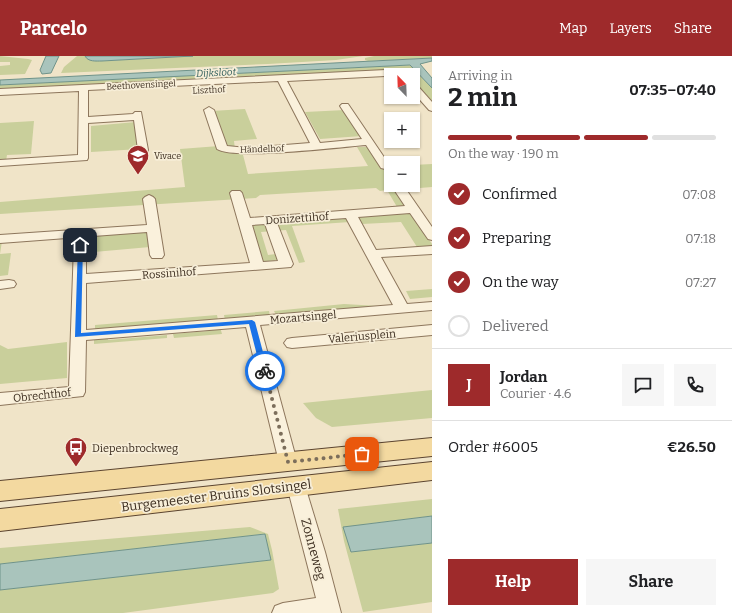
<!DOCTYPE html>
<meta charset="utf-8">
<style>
:root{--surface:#fff;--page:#f6f6f6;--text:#202124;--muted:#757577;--line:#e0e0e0;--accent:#9e2a2b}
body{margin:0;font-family:Bitter,serif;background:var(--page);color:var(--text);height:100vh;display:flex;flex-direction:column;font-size:15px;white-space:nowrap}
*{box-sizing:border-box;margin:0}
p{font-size:13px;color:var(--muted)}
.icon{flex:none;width:22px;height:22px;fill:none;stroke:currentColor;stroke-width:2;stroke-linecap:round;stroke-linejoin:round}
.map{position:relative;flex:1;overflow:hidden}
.details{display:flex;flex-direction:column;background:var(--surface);width:300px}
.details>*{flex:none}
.needle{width:26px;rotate:337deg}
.tools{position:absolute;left:384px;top:12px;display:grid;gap:8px}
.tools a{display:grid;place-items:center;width:36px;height:36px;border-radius:0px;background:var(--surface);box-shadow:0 1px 3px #0004;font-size:20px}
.pin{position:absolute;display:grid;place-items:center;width:34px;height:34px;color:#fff;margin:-17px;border-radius:8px;box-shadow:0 2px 6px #0006}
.courier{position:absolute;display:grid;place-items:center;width:40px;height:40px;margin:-20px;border:3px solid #1a73e8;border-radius:50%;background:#fff;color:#222;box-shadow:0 1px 5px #0007}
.head em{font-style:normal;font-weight:700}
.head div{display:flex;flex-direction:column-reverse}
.head{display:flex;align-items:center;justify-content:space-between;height:68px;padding:0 16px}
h1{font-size:26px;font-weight:700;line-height:30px}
.bar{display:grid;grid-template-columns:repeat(4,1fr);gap:6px 4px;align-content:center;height:48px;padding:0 16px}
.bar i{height:5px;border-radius:3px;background:var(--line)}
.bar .selected{background:var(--accent)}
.bar p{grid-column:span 4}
.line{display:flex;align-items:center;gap:10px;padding:0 16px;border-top:1px solid var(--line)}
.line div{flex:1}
.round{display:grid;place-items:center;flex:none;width:42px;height:42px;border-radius:0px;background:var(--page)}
ol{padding:0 16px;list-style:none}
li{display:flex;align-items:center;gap:12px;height:44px}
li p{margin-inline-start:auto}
li .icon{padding:4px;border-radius:50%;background:var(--accent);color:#fff;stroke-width:4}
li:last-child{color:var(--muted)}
li i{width:22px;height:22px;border:2px solid var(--line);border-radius:50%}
.button{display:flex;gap:8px;margin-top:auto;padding:8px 16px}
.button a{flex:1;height:46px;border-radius:0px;background:var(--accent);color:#fff;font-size:16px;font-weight:700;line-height:46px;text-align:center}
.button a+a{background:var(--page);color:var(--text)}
header{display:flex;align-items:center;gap:24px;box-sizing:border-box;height:56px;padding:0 20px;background:var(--accent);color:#fff}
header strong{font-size:19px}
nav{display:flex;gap:22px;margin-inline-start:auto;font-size:14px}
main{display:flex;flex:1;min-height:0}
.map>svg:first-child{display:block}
.green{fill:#c9cf9b}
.water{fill:#a9c4bc;stroke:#6f938a}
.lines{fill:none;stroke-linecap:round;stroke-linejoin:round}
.minor-casing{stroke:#8d765c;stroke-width:2}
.major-casing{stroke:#5b4430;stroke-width:2}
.minor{fill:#faf1dc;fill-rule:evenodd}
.major{fill:#f3d9a0;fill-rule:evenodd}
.route{fill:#1a73e8}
.done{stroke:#7c6e5b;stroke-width:4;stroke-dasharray:0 7.2}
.labels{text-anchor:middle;stroke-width:3.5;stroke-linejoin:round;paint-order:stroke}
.far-street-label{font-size:9px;fill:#3d2e20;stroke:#f7eed8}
.far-poi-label{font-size:9px;fill:#3d2e20;stroke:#f7eed8;text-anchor:start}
.far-water-label{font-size:10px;font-style:italic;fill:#2f5d5a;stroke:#f7eed8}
.street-label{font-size:11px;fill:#3d2e20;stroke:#f7eed8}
.poi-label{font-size:11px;fill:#3d2e20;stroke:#f7eed8;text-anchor:start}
.near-street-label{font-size:13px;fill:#3d2e20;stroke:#f7eed8}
</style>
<header>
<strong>Parcelo</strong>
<nav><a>Map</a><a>Layers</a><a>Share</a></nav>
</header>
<main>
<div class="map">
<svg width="432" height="557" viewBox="0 0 432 557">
<rect width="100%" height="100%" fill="#f0e4c8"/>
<g class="green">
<path d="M 0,0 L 28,3 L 32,4 L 25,18 L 0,19 L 0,10 L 10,9 L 10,6 L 0,6 Z"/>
<path d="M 77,0 L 85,0 L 92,5 L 102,5 L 193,0 L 363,0 L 336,4 L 268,8 L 61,17 L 64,11 Z"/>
<path d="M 374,0 L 432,0 L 432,2 L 368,5 L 365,4 L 365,2 Z"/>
<path d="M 410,9 L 432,32 L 432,47 L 413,26 L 413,19 L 383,15 L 0,33 L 0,29 Z"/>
<path d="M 245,53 L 257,83 L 234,85 L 235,93 L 226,92 L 211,55 Z"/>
<path d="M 345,54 L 362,80 L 320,83 L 305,56 Z"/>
<path d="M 34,65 L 31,98 L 7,99 L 6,105 L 0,105 L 0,67 Z"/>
<path d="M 136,66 L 140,93 L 91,96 L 91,70 Z"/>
<path d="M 219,90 L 242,95 L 248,118 L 368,110 L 357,91 L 369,91 L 383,111 L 391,111 L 391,129 L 413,129 L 413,109 L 432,108 L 432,131 L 396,134 L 432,188 L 432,190 L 417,191 L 401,166 L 362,168 L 357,160 L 400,156 L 387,134 L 380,135 L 376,132 L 260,139 L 256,142 L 0,158 L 0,146 L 185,131 L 180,93 Z"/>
<path d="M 347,160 L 350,166 L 292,170 L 305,206 L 299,207 L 286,174 L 261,176 L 268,199 L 276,198 L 278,204 L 259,206 L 247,167 Z"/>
<path d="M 148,175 L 150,191 L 94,196 L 94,200 L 86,201 L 87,179 Z"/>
<path d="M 0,185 L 2,185 L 0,198 L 11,197 L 8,219 L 0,220 Z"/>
<path d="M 432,233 L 432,241 L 410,243 L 406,235 Z"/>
<path d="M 344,248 L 379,250 L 276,259 L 274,255 Z"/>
<path d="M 269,255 L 270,260 L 225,264 L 224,259 Z"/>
<path d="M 217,259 L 218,264 L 95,274 L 95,269 Z"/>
<path d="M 220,271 L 222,278 L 174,282 L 173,278 L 208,275 L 207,272 Z"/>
<path d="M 167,279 L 167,282 L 94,288 L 94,282 L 108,281 L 108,284 Z"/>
<path d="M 67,286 L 67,322 L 0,328 L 0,289 L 8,293 Z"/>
<path d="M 432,334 L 432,362 L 332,371 L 316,362 L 303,347 Z"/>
<path d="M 432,443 L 432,460 L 366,468 L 351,496 L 432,487 L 432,546 L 363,556 L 344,485 L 338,453 Z"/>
<path d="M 250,471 L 268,478 L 272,494 L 279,533 L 273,537 L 123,557 L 0,557 L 0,534 L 271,504 L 264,478 L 0,508 L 0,492 Z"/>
</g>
<g class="water">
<path d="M 46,0 L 59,0 L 51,17 L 42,18 L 40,14 Z"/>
<path d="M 85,0 L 193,0 L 102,5 C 96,5 88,6 85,0 Z"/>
<path d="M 432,2 L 432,5 L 420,8 L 432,22 L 432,32 L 410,9 L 0,29 L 0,24 Z"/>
<path d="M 432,460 L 432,487 L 351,496 L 343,471 Z"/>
<path d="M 265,478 L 271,504 L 0,534 L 0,508 Z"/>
</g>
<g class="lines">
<g class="minor-casing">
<g id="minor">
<path d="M 386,14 L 401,16 L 405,19 L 287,25 L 320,87 L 362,83 L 340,50 L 342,48 L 348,48 L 390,110 L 385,113 L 381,112 L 366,89 C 341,91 233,104 217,93 L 204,54 L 209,51 L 214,54 L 227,90 L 247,92 L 310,87 L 278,25 L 88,34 L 88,61 L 133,58 L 135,56 L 141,56 L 148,94 L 147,96 L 139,96 L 138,94 L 134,64 L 88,67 L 88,102 L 87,104 L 0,110 L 0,104 L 78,99 L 79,35 L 0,39 L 0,33 Z"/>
<path d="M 413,27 L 416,28 L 432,46 L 432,55 L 429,54 L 413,36 Z"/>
<path d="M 391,129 L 403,129 L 432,171 L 432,184 L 428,183 L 410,157 L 358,161 L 376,194 L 432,190 L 432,198 L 381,201 L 407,248 L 432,246 L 432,254 L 260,269 L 297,406 L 294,411 L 288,413 L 282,411 L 279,406 L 246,271 L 86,284 L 85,336 L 83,340 L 0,349 L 0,337 L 69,331 L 74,189 L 75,186 L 85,186 L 86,189 L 86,218 L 250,207 L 230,137 L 232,135 L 240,135 L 242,137 L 250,162 L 405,150 ZM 346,162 L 393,249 L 86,274 L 86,227 L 291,211 L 293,208 L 277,167 ZM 265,168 L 278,205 L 263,206 L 252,169 Z"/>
<path d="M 149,139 L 153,141 L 155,143 L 164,199 L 162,202 L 152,202 L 150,199 L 147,176 L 0,187 L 0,179 L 147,169 L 143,143 L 145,141 Z"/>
<path d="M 9,224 L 14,225 L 16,228 L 14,231 L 0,233 L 0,225 Z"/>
<path d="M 432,269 L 432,279 L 292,292 L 287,291 L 284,287 L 287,283 L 292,282 Z"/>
<path d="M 296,422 L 303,425 L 305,430 L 325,496 L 341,557 L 272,557 L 275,550 L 283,547 L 316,542 L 287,430 L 289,425 Z"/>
</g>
</g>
<g class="major-casing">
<g id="major">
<path d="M 432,382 L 432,400 L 0,445 L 0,425 Z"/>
<path d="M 432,406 L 432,424 L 0,475 L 0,453 Z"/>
</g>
</g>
<use href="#minor" class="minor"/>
<use href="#major" class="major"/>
</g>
<path class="route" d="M 78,188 L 83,189 L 81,277 L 252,264 L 255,266 L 268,315 L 267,317 L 265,318 L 261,315 L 249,268 L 75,281 Z"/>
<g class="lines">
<path class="done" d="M 265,315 L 288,406 L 362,398"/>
</g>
<defs>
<g id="school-pin" transform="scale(1.15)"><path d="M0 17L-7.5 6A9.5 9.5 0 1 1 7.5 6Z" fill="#9e2a2b" stroke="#f7eed8"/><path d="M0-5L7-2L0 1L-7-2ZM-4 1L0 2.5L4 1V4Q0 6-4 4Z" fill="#fff"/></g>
<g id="bus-pin" transform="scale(1.15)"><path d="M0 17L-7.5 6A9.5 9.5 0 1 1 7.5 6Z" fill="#9e2a2b" stroke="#f7eed8"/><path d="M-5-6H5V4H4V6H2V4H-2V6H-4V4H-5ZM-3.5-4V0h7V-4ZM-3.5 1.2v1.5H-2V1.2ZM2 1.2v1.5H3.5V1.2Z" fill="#fff"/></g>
</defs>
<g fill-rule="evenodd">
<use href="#school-pin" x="138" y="100"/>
<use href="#bus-pin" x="76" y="392"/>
</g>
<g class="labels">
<g class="far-street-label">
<text transform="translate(141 29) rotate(-3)" y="3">Beethovensingel</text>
<text transform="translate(209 34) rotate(-3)" y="3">Liszthof</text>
<text transform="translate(262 93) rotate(-2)" y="3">Händelhof</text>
</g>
<g class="far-poi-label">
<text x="154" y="103">Vivace</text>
</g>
<g class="far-water-label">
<text transform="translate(216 16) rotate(-3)" y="4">Dijksloot</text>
</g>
<g class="street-label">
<text transform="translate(297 162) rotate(-4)" y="4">Donizettihof</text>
<text transform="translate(169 217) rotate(-4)" y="4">Rossinihof</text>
<text transform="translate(303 261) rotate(-5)" y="4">Mozartsingel</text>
<text transform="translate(362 280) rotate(-5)" y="4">Valeriusplein</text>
<text transform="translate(42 339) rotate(-6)" y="4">Obrechthof</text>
</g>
<g class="poi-label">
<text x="92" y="396">Diepenbrockweg</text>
</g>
<g class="near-street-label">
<text transform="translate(216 439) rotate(-7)" y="5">Burgemeester Bruins Slotsingel</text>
<text transform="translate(314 493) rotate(75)" y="5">Zonneweg</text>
</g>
</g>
</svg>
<div class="tools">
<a><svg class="needle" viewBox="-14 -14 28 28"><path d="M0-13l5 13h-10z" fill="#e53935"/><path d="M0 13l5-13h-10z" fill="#757577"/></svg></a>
<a>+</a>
<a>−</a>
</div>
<div class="pin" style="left:362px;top:398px;background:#ea580c"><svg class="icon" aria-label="bag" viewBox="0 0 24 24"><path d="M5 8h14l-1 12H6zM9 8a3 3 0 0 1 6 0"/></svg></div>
<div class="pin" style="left:80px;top:189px;background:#1f2937"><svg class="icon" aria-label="home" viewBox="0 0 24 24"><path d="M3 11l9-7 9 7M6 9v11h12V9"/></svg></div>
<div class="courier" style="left:265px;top:315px"><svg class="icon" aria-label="bike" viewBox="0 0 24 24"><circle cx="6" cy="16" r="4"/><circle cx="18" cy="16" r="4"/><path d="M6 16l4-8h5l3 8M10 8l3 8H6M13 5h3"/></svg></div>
</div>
<section class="details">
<div class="head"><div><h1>2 min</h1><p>Arriving in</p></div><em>07:35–07:40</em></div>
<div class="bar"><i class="selected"></i><i class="selected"></i><i class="selected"></i><i></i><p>On the way · 190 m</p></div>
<ol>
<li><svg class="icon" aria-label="check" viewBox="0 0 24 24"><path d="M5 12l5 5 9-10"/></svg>Confirmed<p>07:08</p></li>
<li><svg class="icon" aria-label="check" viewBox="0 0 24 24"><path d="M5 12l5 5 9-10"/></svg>Preparing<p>07:18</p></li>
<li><svg class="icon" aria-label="check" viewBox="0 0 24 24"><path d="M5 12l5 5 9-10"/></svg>On the way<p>07:27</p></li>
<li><i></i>Delivered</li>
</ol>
<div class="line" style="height:72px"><b class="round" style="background:var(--accent);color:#fff">J</b><div><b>Jordan</b><p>Courier · 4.6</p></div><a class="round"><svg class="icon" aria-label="chat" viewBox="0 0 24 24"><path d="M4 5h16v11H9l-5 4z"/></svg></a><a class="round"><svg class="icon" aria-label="phone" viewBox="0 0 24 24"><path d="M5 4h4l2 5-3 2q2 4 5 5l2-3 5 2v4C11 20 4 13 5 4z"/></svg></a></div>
<div class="line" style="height:52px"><div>Order #6005</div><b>€26.50</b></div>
<div class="button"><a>Help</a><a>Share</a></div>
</section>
</main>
